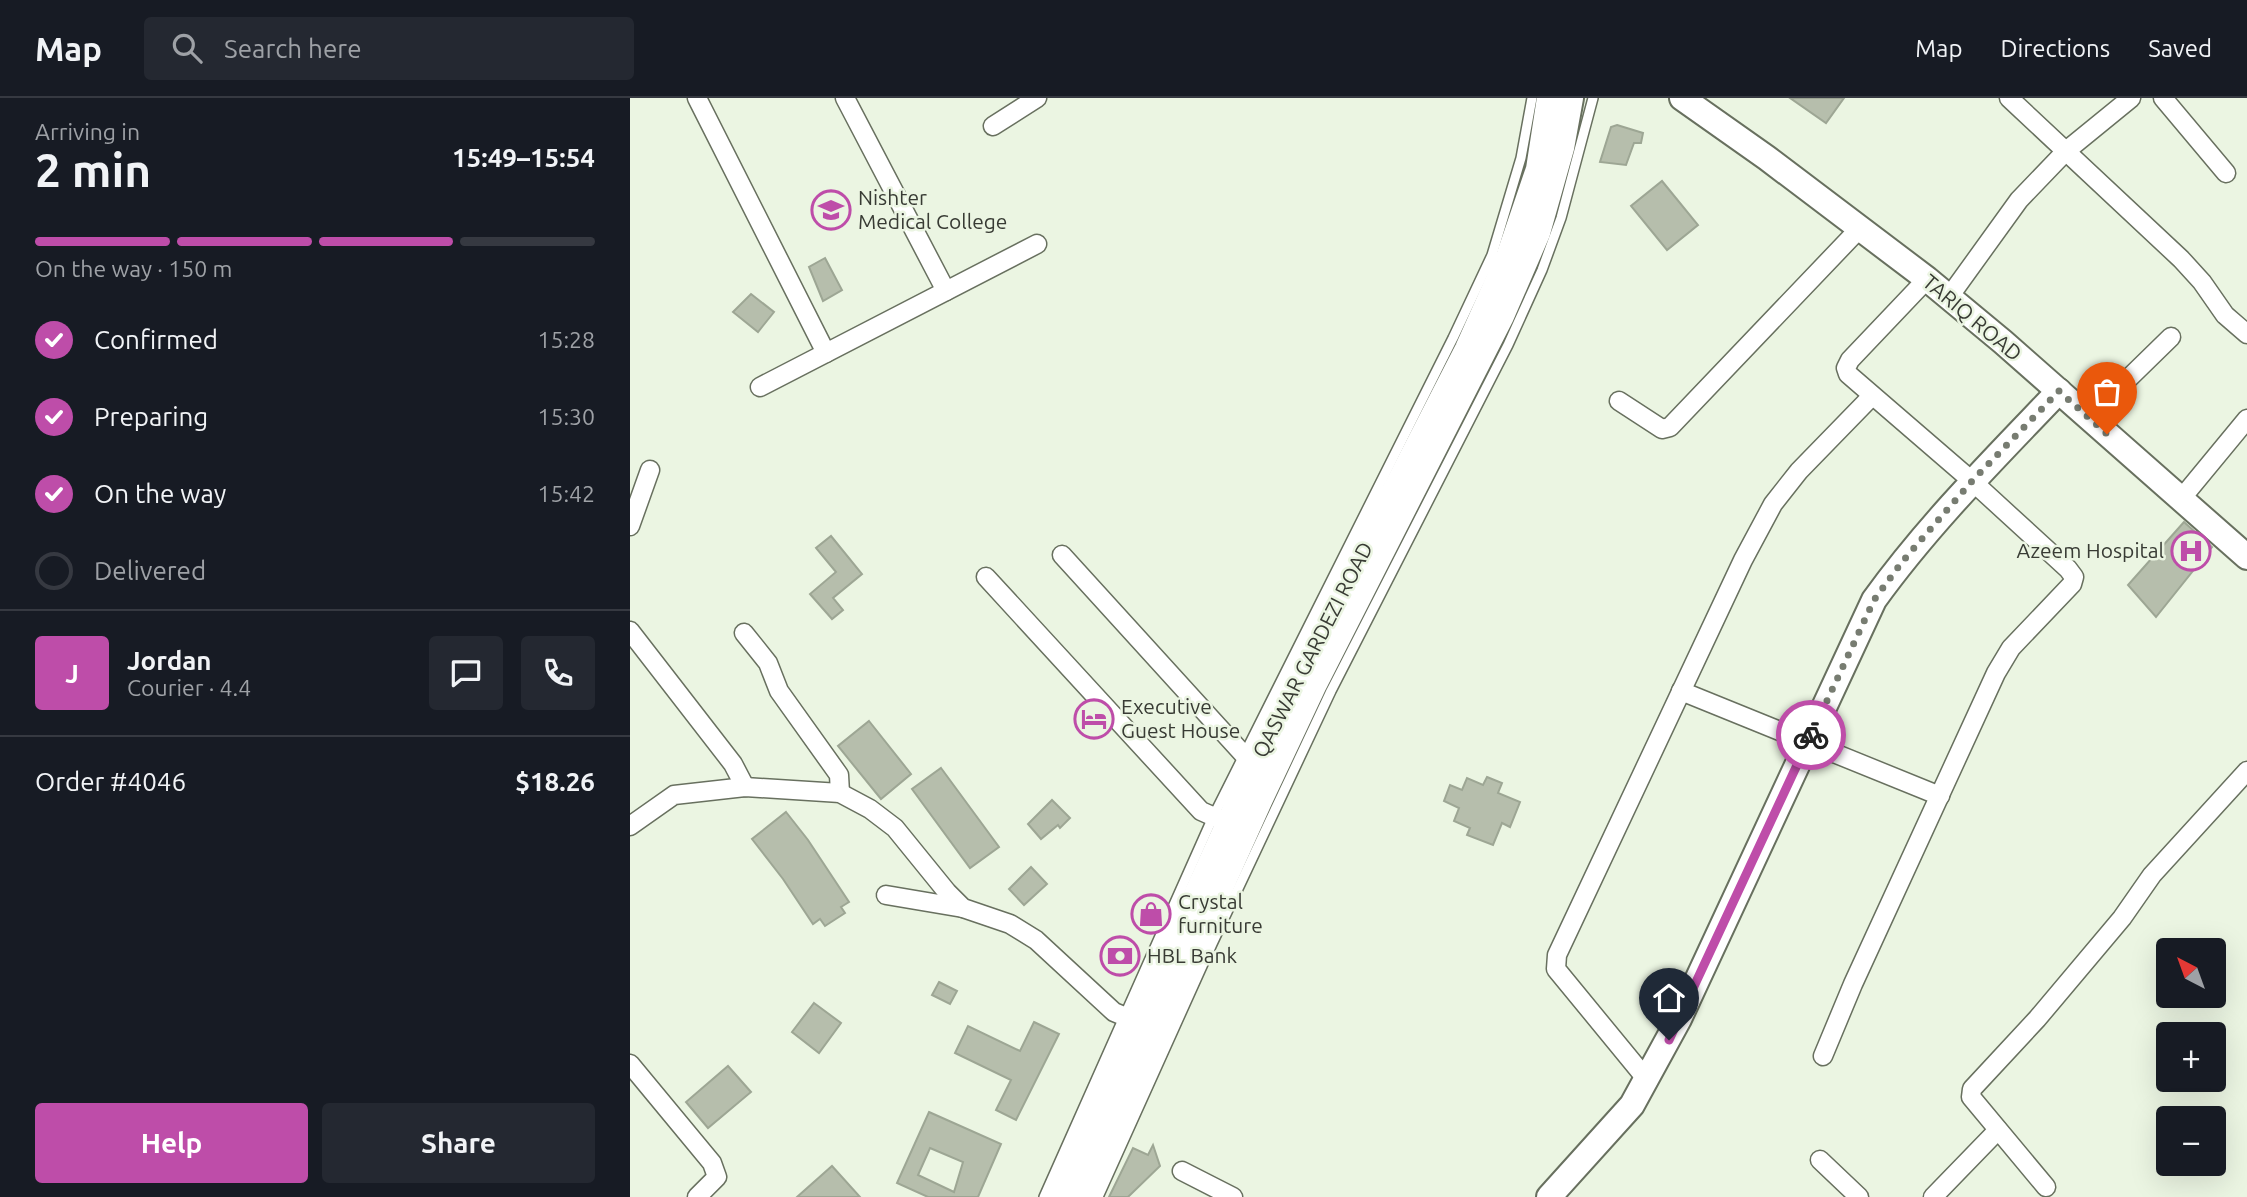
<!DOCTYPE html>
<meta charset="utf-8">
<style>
:root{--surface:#171b24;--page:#242831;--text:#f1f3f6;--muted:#9ea1a6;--line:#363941;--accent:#be4da9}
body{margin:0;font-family:Ubuntu,sans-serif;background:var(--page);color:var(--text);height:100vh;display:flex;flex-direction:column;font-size:26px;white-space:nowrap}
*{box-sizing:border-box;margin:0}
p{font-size:23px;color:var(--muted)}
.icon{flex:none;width:38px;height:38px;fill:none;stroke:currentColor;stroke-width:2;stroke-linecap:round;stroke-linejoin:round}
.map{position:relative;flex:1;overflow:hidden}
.sheet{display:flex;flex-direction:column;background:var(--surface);width:630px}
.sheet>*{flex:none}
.needle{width:46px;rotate:319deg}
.fabs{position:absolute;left:1526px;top:840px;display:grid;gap:14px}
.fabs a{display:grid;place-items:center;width:70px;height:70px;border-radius:7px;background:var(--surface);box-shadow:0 7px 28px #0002;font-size:35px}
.pin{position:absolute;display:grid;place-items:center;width:60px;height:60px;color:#fff;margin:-72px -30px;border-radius:50% 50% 50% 0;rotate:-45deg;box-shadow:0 0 7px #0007}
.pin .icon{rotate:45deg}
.courier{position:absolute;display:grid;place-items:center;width:70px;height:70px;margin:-35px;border:5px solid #be4da9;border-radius:50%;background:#fff;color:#222;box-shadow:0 2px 9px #0007}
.summary em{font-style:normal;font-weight:700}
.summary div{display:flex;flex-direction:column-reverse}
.summary{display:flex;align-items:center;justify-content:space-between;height:119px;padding:0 35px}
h1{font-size:46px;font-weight:700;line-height:52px}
.bar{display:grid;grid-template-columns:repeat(4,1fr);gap:10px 7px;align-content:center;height:84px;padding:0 35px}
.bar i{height:9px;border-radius:5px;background:var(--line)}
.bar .current{background:var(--accent)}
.bar p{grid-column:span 4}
.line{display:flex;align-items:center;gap:18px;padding:0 35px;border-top:2px solid var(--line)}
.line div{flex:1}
.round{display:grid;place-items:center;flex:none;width:74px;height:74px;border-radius:7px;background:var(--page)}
ol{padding:0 35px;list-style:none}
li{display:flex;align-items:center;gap:21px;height:77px}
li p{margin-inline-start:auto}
li .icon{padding:7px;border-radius:50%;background:var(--accent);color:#fff;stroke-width:4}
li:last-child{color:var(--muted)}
li i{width:38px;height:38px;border:4px solid var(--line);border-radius:50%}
.cta{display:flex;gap:14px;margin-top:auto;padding:14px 35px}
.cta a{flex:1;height:80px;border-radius:7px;background:var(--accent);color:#fff;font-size:28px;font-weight:700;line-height:80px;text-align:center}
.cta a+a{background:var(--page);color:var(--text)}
header{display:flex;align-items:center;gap:42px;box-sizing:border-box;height:98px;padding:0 35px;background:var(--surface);border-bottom:2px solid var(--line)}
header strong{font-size:33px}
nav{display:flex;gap:38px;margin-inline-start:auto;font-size:24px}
.search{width:490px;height:63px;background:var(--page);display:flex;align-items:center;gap:18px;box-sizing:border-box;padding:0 24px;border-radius:7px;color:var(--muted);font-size:26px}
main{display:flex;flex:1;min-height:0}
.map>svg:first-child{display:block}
.building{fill:#b6beac;stroke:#9da694;stroke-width:2;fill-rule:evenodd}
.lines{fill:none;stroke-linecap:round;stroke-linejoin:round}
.lane-casing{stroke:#68705f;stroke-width:12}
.street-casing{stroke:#68705f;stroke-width:21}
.secondary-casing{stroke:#68705f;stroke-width:28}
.lane{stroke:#fff;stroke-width:9}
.street{stroke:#fff;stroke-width:18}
.secondary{stroke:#fff;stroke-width:24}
.done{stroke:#777c71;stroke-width:7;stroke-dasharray:0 12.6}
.route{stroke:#be4da9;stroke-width:9}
.labels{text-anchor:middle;stroke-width:5;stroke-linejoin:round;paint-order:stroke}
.poi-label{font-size:21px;fill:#383b34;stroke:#ebf5e2;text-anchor:start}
.street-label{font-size:21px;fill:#383b34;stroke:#ebf5e2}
</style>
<header>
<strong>Map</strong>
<div class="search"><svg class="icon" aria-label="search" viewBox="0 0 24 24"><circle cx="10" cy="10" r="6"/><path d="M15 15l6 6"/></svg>Search here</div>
<nav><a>Map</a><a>Directions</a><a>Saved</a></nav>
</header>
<main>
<section class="sheet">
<div class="summary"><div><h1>2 min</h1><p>Arriving in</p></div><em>15:49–15:54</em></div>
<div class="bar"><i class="current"></i><i class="current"></i><i class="current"></i><i></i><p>On the way · 150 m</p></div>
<ol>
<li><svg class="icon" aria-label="check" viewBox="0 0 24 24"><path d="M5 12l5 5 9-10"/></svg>Confirmed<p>15:28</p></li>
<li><svg class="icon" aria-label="check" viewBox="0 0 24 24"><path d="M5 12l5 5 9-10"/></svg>Preparing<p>15:30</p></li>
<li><svg class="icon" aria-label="check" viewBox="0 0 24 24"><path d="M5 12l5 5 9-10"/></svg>On the way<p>15:42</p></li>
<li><i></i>Delivered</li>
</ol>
<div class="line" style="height:126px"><b class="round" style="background:var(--accent);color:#fff">J</b><div><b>Jordan</b><p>Courier · 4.4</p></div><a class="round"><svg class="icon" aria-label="chat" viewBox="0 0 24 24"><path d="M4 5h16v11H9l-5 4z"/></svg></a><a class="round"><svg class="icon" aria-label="phone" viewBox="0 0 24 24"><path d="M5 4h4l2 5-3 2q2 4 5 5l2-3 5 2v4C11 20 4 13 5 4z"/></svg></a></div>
<div class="line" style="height:91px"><div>Order #4046</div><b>$18.26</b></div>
<div class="cta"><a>Help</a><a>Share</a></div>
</section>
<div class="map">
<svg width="1617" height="1099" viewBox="0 0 1617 1099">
<rect width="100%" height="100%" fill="#ebf5e2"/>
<g class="building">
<path d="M 1160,0 L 1214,0 L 1196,25 Z"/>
<path d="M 987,27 L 1013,35 L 1011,45 L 1004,45 L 996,67 L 970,64 L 981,29 Z"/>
<path d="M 1032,83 L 1068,127 L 1037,152 L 1001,108 Z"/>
<path d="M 195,160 L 212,192 L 193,203 L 179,169 Z"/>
<path d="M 121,196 L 144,214 L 128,234 L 103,214 Z"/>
<path d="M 1554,424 L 1582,449 L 1526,519 L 1498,487 Z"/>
<path d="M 201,438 L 232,476 L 203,500 L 213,512 L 202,521 L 180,496 L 206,474 L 186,450 Z"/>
<path d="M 239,623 L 281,676 L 251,701 L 208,648 Z"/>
<path d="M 311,670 L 369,749 L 340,770 L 282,691 Z"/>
<path d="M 857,679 L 872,685 L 868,695 L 890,704 L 880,729 L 872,725 L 863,747 L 837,737 L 840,730 L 824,723 L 829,710 L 814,703 L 820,687 L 832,692 L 837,680 L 853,687 Z"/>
<path d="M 422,702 L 440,720 L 430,730 L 428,727 L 411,741 L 398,726 Z"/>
<path d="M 156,714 L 178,742 L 219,804 L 211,809 L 215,815 L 195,828 L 190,821 L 183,826 L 153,781 L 122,741 Z"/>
<path d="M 401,769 L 417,786 L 394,807 L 379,791 Z"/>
<path d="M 309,884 L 327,893 L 320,906 L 302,897 Z"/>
<path d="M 184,905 L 211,925 L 189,955 L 162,934 Z"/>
<path d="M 404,924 L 429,936 L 386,1022 L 366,1012 L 381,982 L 325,955 L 338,928 L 390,953 Z"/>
<path d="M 98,968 L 121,994 L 78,1030 L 56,1004 Z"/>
<path d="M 299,1014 L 371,1046 L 348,1099 L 298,1099 L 267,1085 ZM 300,1050 L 333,1064 L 324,1094 L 288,1077 Z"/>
<path d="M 523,1047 L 530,1068 L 498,1099 L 479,1099 L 503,1050 L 518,1057 Z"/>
<path d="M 202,1068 L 230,1099 L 167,1099 Z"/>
</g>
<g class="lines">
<g class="lane-casing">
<g id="lane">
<path d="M 414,1099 L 583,719 L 823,240 L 862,157 L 891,60 L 902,0"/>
<path d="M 468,1099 L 582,846 L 701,593 L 878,247 L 912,172 L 931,120 L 963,0"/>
</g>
</g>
<g class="street-casing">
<g id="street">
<path d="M 67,0 L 196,255"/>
<path d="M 215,0 L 316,193"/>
<path d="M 1379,0 L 1551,161 L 1572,184 L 1595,217 L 1617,236"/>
<path d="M 1533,0 L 1596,75"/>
<path d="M 363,28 L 407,0"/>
<path d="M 1319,199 L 1389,102 L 1436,53 L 1501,0"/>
<path d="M 130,289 L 407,146"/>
<path d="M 989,303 L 1032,331 L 1040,329 L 1230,130"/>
<path d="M 1458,320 L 1541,239"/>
<path d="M 1551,401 L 1617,321"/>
<path d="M 0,428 L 20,372"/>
<path d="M 432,457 L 614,657"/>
<path d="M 356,479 L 571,713 L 598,725"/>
<path d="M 0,533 L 103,666 L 115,689"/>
<path d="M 114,535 L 138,565 L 149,593 L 209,677 L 210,695"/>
<path d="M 1051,593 L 1310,698"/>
<path d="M 0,728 L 44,697 L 115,689 L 210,695 L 240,711 L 265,730 L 317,794 L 333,810 L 380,826 L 406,842 L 484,914 L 496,919"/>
<path d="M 256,797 L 333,810"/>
<path d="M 1193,958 L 1223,886 L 1366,575 L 1381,550 L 1442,486 L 1444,479 L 1438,471 L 1342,383 L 1218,276 L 1216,270 L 1220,262 L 1297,181"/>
<path d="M 0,966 L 82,1065 L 87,1079 L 67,1099"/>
<path d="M 1018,983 L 926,871 L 927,857 L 1113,462 L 1143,406 L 1169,373 L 1242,298"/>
<path d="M 1190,1062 L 1229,1099"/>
<path d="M 552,1073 L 603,1099"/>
<path d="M 1416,1089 L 1341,999 L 1342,991 L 1407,921 L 1492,820 L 1522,777 L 1617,673"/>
<path d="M 1303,1099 L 1368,1032"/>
</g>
</g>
<g class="secondary-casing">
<g id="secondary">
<path d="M 1052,0 L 1137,60 L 1297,181 L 1373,244 L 1617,459"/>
<path d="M 429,1099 L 634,646 L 837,251 L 878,159 L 908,71 L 919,0"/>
<path d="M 452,1099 L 629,705 L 685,586 L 872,218 L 908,135 L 932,50 L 941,0"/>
<path d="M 919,1099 L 1002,1007 L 1049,921 L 1244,502 C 1298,427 1364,361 1429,293"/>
</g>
</g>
<use href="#lane" class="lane"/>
<use href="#street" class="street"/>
<use href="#secondary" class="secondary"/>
</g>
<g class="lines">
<path class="done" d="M 1181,637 L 1244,502 L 1272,464 L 1342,383 L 1429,293 L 1477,336"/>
<path class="route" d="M 1039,942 L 1181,637"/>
</g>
<defs>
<g id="university-ring" transform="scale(2.0125)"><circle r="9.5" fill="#ebf5e2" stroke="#be4da9" stroke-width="1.5"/><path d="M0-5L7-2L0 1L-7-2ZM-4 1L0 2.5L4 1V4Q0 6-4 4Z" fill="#be4da9"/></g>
<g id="hospital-ring" transform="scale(2.0125)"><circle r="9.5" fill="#ebf5e2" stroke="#be4da9" stroke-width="1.5"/><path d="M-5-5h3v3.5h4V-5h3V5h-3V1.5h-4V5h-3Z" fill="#be4da9"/></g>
<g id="hotel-ring" transform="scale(2.0125)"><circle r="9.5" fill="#ebf5e2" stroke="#be4da9" stroke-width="1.5"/><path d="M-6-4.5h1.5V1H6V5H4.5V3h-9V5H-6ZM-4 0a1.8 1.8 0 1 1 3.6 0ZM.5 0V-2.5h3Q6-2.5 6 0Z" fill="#be4da9"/></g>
<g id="shop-ring" transform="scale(2.0125)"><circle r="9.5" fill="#ebf5e2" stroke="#be4da9" stroke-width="1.5"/><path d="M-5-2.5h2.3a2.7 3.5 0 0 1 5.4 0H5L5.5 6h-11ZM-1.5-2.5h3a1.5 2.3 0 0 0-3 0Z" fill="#be4da9"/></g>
<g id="bank-ring" transform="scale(2.0125)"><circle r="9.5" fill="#ebf5e2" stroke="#be4da9" stroke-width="1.5"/><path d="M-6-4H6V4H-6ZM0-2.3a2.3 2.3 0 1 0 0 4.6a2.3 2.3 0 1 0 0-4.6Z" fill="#be4da9"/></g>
</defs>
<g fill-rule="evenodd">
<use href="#university-ring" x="201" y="112"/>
<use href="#hospital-ring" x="1561" y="453"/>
<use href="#hotel-ring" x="464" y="621"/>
<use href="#shop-ring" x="521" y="816"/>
<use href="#bank-ring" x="490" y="858"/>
</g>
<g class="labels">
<g class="poi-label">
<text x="228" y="107">Nishter<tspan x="228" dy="24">Medical College</tspan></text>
<text x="1534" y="460" text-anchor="end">Azeem Hospital</text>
<text x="491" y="616">Executive<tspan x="491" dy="24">Guest House</tspan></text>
<text x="548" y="811">Crystal<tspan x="548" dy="24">furniture</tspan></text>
<text x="517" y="865">HBL Bank</text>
</g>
<g class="street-label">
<text transform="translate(1342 220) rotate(40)" y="7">TARIQ ROAD</text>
<text transform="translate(683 552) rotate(-63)" y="7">QASWAR GARDEZI ROAD</text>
</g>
</g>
</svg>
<div class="fabs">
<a><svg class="needle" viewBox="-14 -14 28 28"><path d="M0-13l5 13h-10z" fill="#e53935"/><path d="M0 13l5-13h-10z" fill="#9ea1a6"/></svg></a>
<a>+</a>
<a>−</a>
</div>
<div class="pin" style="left:1477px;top:336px;background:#ea580c"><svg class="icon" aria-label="bag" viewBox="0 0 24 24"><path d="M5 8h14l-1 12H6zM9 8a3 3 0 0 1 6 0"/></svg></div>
<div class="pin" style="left:1039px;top:942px;background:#1f2937"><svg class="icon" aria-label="home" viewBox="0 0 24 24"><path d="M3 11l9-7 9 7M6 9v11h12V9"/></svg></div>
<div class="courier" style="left:1181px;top:637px"><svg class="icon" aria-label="bike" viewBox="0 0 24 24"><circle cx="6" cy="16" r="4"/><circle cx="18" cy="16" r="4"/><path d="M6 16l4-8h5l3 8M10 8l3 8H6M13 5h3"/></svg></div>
</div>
</main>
